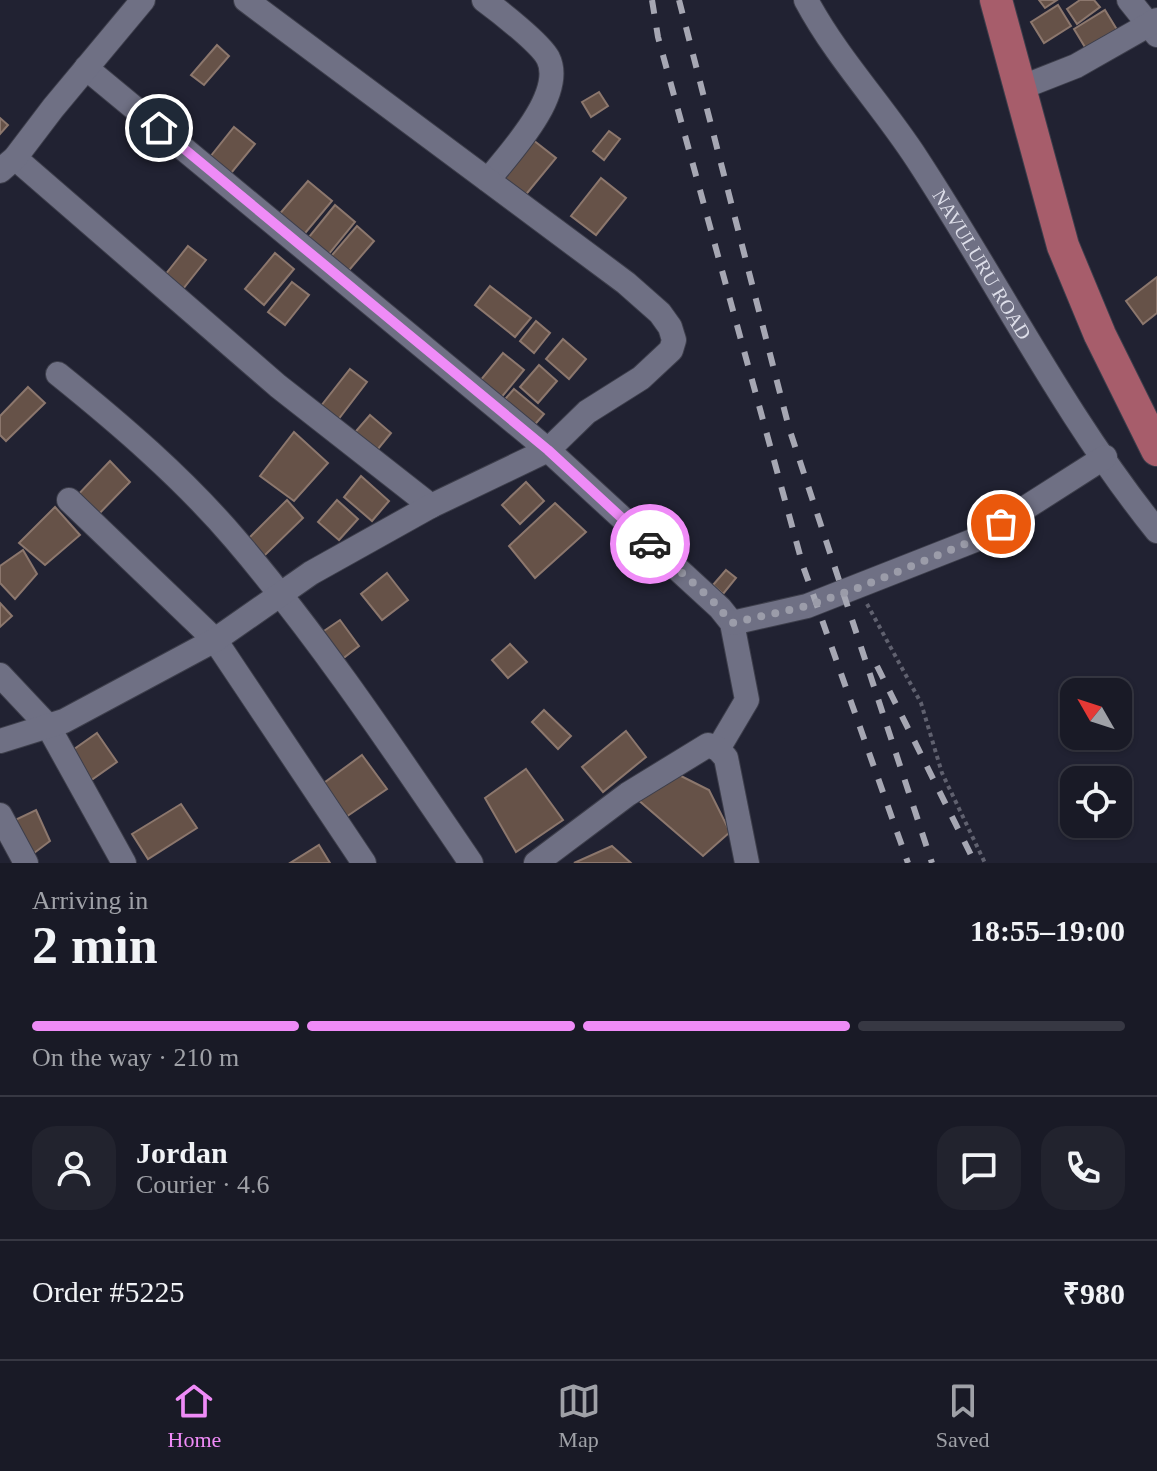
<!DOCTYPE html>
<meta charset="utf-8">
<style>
:root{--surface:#191a26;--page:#22232e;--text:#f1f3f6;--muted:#9fa1a7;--line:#373843;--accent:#ef8bf7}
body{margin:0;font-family:"Times New Roman",serif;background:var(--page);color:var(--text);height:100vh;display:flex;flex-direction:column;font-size:30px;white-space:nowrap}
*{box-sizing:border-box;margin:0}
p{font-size:26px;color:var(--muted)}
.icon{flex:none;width:44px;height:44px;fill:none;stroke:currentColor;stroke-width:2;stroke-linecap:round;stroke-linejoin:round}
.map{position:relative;height:863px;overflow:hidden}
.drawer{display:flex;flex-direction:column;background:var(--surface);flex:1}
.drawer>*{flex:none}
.needle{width:52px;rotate:309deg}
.tools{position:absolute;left:1060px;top:678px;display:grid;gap:16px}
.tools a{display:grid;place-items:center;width:72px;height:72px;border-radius:16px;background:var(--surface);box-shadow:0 2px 6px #0004,0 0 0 2px var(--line);font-size:40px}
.pin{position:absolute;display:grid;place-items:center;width:68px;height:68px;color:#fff;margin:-34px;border:4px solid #fff;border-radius:50%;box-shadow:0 2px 8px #0007}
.courier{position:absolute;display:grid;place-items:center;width:80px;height:80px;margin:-40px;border:6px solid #ef8bf7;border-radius:50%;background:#fff;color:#222;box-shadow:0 2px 10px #0007}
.head em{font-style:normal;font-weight:600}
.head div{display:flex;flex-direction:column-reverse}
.head{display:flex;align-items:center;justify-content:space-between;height:136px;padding:0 32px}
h1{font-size:52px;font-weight:600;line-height:60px}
.bar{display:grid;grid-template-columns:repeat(4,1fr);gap:12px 8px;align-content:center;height:96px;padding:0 32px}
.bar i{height:10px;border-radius:6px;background:var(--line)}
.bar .selected{background:var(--accent)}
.bar p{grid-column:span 4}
.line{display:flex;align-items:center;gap:20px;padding:0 32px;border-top:2px solid var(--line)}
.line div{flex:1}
.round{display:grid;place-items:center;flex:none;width:84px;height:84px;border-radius:24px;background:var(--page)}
.menu{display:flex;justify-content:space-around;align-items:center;height:112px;border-top:2px solid var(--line);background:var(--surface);font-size:22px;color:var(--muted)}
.menu a{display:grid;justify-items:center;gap:4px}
.menu .selected{color:var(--accent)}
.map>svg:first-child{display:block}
.building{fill:#665248;stroke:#8c776d;stroke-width:2}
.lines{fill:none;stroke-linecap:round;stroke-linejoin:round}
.minor-casing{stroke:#3d3e4b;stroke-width:26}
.major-casing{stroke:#3d3e4b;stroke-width:34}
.path{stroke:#60616f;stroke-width:4;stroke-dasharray:4 4;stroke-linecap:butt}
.minor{stroke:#6f7084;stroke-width:24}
.major{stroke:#a75d6b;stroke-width:32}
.rail{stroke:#a6a7b3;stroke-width:6;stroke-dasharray:14 14;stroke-linecap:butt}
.done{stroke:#9b9ca9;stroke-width:8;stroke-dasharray:0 14.4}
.route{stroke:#ef8bf7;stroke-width:10}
.labels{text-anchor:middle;stroke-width:6;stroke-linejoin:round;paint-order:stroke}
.street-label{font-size:20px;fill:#dddee9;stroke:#0c0c13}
</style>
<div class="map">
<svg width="1157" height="863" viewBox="0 0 1157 863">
<rect width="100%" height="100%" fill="#212232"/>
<g class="building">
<path d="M 1039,0 L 1057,0 L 1045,8 Z"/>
<path d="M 1080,0 L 1094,0 L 1100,7 L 1077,24 L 1067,9 Z"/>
<path d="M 1058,5 L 1071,26 L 1044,43 L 1031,22 Z"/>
<path d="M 1105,10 L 1119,33 L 1088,52 L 1074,29 Z"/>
<path d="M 217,45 L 229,56 L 204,85 L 191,75 Z"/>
<path d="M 599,92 L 608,106 L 591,117 L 582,102 Z"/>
<path d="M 0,118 L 8,125 L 0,134 Z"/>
<path d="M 234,127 L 255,144 L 227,178 L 206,162 Z"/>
<path d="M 609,131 L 620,139 L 604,160 L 593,151 Z"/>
<path d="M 528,136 L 556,158 L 523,198 L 498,178 Z"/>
<path d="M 601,178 L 626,198 L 596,235 L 571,216 Z"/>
<path d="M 308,181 L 332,201 L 301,238 L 277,217 Z"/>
<path d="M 335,205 L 355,222 L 324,260 L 304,243 Z"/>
<path d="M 357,226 L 374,241 L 344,276 L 327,261 Z"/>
<path d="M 188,246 L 206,260 L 179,294 L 161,280 Z"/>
<path d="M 275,253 L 294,269 L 264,305 L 245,289 Z"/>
<path d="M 1157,277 L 1157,313 L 1143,324 L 1126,301 Z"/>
<path d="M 292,282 L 309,295 L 285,325 L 268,312 Z"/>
<path d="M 490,286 L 531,318 L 515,337 L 475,305 Z"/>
<path d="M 536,321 L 550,333 L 534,353 L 520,341 Z"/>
<path d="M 563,339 L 586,359 L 569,379 L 546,359 Z"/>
<path d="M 503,353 L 524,370 L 500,399 L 479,382 Z"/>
<path d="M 539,365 L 557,381 L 538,403 L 520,387 Z"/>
<path d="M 350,369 L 367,382 L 334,425 L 317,411 Z"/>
<path d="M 28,387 L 45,403 L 6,441 L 0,435 L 0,416 Z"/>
<path d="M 514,389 L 544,414 L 530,430 L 500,405 Z"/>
<path d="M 370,415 L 391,433 L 373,455 L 351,437 Z"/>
<path d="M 294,432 L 328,463 L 294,501 L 260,476 Z"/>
<path d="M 110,461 L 130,482 L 92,521 L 73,500 Z"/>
<path d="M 361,476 L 389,501 L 372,521 L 344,497 Z"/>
<path d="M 526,482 L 544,501 L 520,524 L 502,505 Z"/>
<path d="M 287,500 L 303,518 L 264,556 L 246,541 Z"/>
<path d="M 337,500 L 358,519 L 339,540 L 318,522 Z"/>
<path d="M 555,503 L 586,532 L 535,578 L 509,546 Z"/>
<path d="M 55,507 L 80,535 L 45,565 L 19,543 Z"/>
<path d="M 23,550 L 37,574 L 15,599 L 0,583 L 0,566 Z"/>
<path d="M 726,570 L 736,578 L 723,594 L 713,585 Z"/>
<path d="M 387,573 L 408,600 L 382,620 L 361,594 Z"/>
<path d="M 0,603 L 12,616 L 0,627 Z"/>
<path d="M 340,620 L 359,646 L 341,660 L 321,633 Z"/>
<path d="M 510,644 L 527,662 L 508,678 L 492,660 Z"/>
<path d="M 544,710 L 571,736 L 558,749 L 532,722 Z"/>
<path d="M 626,731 L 646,757 L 603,792 L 582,767 Z"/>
<path d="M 97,733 L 117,762 L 90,781 L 70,752 Z"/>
<path d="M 362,755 L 387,789 L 343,819 L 317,788 Z"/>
<path d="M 526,769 L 563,820 L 516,852 L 485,798 Z"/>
<path d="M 675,773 L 709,790 L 730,832 L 703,856 L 636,798 Z"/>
<path d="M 181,804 L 197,828 L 148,859 L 132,834 Z"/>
<path d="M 36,810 L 50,841 L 30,856 L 11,822 Z"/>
<path d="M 319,845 L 330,863 L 290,863 Z"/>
<path d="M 612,846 L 631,863 L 574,863 Z"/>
</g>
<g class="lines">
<g class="minor-casing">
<g id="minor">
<path d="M 484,0 C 499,11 540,43 548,58 C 566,94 509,154 488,180"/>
<path id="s1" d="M 806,0 C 837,58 882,105 917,159 C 997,281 1065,417 1157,531"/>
<path d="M 1129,0 L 1157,35"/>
<path d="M 86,68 L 548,450 L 720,608 L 732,623 L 747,700 L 718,749"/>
<path d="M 1020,88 L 1076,66 L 1157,20"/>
<path d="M 15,158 L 278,386 L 431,506"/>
<path d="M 0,171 L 15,158 L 53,108 L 143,0"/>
<path d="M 58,374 C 120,424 183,478 235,539 C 322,641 396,753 471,863"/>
<path d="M 69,500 L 215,640 L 364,863"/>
<path d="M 732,623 L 807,606 L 975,540 L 1105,457"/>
<path d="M 0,675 L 48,726 L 124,863"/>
<path d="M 0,741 L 64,721 L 215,640 L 311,573 L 431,506 L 548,450 L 587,412 L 641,378 L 671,350 L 674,340 L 670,327 L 660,313 L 626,283 L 246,0"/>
<path d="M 0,815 L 26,863"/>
<path d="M 536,863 L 628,794 L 708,745 L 718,749 L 726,758 L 747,863"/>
</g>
</g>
<g class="major-casing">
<path id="major" d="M 996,0 L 1063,246 L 1100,335 L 1157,450"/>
</g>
<path class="path" d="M 867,604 L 921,703 L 942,773 L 985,863"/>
<use href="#minor" class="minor"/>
<use href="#major" class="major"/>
<g class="rail">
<path d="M 652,0 L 658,37 L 803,566 L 908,863"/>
<path d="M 679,0 L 789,428 L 932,863"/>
<path d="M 877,666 L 975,863"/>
</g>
</g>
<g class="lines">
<path class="done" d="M 650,544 L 712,600 L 732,623 L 807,606 L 858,588 L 975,540 L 1001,524"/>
<path class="route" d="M 159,128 L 548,450 L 650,544"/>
</g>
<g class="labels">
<g class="street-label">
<text dy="7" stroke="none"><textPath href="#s1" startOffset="318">NAVULURU ROAD</textPath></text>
</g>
</g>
</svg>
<div class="tools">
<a><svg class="needle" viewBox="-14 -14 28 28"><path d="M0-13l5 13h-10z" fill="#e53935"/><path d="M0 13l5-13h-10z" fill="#9fa1a7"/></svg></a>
<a><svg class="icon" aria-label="locate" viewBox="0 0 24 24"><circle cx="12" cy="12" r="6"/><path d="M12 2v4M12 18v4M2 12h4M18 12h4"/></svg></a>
</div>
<div class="pin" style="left:1001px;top:524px;background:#ea580c"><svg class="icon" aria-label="bag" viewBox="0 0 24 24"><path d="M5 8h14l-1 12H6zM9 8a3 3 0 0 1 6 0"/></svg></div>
<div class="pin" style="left:159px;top:128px;background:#1f2937"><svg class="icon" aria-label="home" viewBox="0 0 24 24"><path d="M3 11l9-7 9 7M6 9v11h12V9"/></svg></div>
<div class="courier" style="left:650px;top:544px"><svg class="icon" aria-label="car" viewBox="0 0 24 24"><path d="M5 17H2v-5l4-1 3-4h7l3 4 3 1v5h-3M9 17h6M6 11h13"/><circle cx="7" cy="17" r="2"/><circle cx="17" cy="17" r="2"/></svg></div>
</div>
<section class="drawer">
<div class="head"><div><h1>2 min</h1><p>Arriving in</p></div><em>18:55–19:00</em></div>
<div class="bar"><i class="selected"></i><i class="selected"></i><i class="selected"></i><i></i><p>On the way · 210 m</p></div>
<div class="line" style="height:144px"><a class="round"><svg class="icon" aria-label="person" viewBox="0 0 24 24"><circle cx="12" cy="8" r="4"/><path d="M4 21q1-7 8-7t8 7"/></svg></a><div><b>Jordan</b><p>Courier · 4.6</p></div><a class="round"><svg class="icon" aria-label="chat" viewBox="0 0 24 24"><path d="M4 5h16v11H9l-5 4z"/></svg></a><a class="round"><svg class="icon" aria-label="phone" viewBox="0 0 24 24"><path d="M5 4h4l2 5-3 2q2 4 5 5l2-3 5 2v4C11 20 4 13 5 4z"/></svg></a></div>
<div class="line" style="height:104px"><div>Order #5225</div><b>₹980</b></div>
</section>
<nav class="menu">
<a class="selected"><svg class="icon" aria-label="home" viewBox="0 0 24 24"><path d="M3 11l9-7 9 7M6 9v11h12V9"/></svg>Home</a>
<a><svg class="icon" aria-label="map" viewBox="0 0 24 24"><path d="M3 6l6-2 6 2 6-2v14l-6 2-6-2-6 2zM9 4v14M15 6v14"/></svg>Map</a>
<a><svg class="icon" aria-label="saved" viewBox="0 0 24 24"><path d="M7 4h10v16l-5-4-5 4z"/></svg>Saved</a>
</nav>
